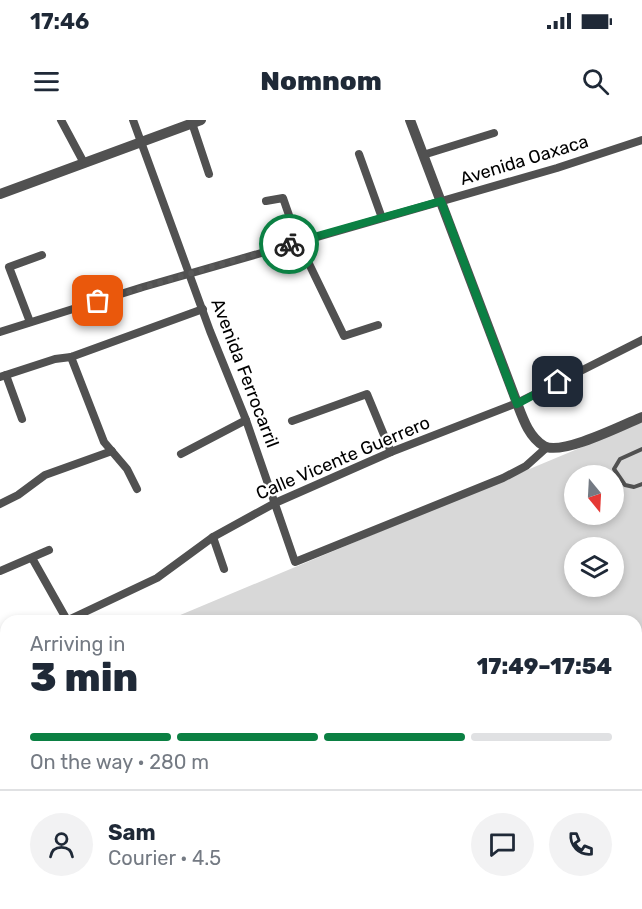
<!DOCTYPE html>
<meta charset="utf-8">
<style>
:root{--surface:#fff;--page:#f2f2f3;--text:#1f2937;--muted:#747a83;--line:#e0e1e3;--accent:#0b8043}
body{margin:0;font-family:Rubik,sans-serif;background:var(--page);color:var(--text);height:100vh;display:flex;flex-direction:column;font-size:22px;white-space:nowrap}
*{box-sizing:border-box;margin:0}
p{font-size:20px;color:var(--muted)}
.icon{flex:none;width:33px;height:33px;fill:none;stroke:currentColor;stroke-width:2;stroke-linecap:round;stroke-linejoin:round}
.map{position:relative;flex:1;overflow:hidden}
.details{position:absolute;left:0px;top:495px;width:642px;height:294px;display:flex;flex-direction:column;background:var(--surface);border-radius:18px 18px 0 0;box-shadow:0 3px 9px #0003}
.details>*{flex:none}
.needle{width:39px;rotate:162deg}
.controls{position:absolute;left:564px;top:345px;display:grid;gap:12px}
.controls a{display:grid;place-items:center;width:60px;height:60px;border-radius:50%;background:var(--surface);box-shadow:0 3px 9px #0003;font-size:30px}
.pin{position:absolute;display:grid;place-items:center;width:51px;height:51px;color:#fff;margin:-26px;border-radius:12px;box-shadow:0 3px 9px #0006}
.courier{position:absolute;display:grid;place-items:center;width:60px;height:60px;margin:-30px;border:4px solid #0b8043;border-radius:50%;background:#fff;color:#222;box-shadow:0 2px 8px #0007}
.head em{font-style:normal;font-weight:800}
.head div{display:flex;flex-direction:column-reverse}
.head{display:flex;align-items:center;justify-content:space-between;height:102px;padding:0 30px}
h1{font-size:39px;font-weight:800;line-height:45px}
.bar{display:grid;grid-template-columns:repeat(4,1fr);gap:9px 6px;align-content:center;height:72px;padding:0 30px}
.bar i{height:8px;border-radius:4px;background:var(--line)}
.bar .active{background:var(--accent)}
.bar p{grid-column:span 4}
.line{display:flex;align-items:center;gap:15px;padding:0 30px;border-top:2px solid var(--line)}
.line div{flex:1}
.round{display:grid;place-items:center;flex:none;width:63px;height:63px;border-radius:32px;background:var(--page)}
.status{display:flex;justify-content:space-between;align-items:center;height:42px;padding:0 30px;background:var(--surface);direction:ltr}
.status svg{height:16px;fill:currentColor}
header{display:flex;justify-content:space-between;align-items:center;height:78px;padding:0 30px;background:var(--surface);font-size:27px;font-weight:800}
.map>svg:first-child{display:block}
.green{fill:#d8d8d8;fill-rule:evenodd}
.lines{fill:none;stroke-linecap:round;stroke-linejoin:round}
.service{stroke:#515151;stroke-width:4}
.minor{stroke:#515151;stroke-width:8}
.tertiary{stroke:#515151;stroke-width:10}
.done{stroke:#595959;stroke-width:6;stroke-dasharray:0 10.8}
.route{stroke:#0b8043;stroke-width:8}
.labels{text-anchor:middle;stroke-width:4.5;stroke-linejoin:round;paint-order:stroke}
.street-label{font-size:18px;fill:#000;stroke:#fff}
</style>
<div class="status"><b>17:46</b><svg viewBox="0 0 49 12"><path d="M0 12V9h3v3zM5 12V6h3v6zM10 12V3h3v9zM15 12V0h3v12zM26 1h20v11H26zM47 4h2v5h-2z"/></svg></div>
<header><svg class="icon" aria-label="menu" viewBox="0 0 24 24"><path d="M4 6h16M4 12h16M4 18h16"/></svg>Nomnom<svg class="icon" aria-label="search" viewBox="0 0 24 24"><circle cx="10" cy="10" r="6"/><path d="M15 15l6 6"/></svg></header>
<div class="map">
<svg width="642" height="789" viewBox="0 0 642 789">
<rect width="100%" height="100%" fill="#fff"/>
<g class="green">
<path d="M 642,302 L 642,789 L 52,789 L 50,783 L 636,783 L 636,501 L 166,501 ZM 574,356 L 614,356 L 614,394 L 574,394 ZM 574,428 L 614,428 L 614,466 L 574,466 Z"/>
<path d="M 6,568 L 6,674 L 0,659 L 0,570 Z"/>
</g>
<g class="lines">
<g class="service">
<path d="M 642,329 L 620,339 L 614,349 L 625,365 L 634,367 L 642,364"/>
<path d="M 636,766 L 642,765"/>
<path d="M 549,783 L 552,789"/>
<path d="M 404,789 L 405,783"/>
<path d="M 554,789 L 572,783"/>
</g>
<g class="minor">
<path d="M 61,0 L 84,43"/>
<path d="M 133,0 L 210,211 L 246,300 L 295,442 L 503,358 L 526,346 L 546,328"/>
<path d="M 192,3 L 209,54"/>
<path d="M 359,34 L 382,98"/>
<path d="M 423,35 L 494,13"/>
<path d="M 266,81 L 283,78 L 298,121 L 344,216 L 378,205"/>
<path d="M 30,202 L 9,147 L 42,135"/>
<path d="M 0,212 L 143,167 L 557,48 L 642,20"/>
<path d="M 71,237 L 104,322 L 127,349 L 137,369"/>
<path d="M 6,255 L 22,299"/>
<path d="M 0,257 L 55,239 L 71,237 L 203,189"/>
<path d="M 292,301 L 367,274 L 391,332"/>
<path d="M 181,334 L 246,300"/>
<path d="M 0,384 L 18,375 L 45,355 L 112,331"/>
<path d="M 213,417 L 224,449"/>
<path d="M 32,438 L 67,500"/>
<path d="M 0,451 L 49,430"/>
<path d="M 66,501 L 157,458 L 213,417 L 275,383 L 391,332 L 517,283 L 642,220"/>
<path d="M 0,528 L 6,525"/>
<path d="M 0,668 L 6,683"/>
<path d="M 46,783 L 48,789"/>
</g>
<g class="tertiary">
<path d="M 410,0 L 517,283 C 523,299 529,317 544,326 C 561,336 623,305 642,297"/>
<path d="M 0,74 L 201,0"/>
</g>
</g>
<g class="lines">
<path class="done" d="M 98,181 L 289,124"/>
<path class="route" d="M 289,124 L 441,81 L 517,284 L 558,262"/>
</g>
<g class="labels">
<g class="street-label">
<text transform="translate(524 40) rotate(-17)" y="6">Avenida Oaxaca</text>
<text transform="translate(245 253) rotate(69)" y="6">Avenida Ferrocarril</text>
<text transform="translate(343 338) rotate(-23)" y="6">Calle Vicente Guerrero</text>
</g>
</g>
</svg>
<div class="controls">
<a><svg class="needle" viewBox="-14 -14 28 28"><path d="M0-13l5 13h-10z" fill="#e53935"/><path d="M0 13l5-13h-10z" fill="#747a83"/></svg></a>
<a><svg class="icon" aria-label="layers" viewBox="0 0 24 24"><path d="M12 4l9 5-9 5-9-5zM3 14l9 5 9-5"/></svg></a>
</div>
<div class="pin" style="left:98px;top:181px;background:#ea580c"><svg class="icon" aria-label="bag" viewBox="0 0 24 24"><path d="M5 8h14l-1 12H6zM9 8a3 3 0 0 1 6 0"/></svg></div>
<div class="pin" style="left:558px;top:262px;background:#1f2937"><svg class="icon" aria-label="home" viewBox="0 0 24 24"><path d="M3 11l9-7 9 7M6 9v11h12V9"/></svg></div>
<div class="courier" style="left:289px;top:124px"><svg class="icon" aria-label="bike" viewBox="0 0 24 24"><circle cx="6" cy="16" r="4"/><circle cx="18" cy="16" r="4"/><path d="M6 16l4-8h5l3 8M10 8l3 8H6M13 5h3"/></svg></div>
<section class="details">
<div class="head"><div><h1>3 min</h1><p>Arriving in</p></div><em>17:49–17:54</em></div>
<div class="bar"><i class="active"></i><i class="active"></i><i class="active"></i><i></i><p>On the way · 280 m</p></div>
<div class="line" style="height:108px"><a class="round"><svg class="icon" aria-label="person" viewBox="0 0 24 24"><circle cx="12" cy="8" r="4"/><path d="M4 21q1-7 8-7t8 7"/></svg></a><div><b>Sam</b><p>Courier · 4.5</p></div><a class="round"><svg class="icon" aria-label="chat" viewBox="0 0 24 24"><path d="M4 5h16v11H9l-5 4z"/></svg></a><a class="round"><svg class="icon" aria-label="phone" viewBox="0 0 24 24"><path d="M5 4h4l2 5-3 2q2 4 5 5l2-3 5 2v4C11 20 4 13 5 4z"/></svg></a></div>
</section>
</div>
